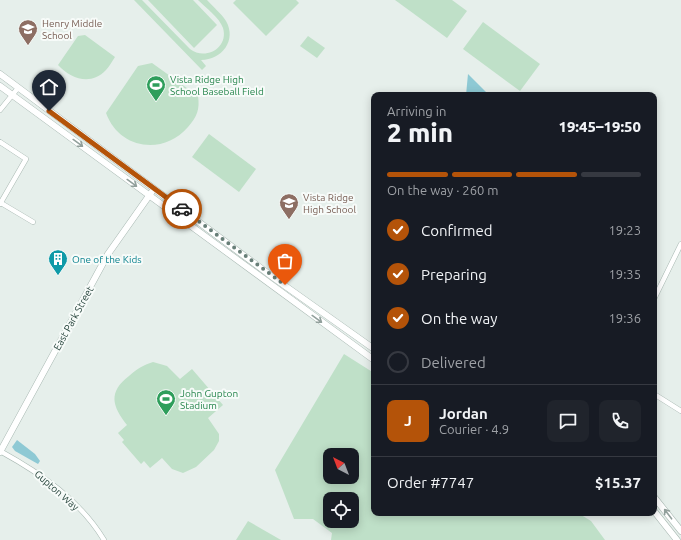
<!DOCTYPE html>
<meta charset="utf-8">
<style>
:root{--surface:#171b24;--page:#20242c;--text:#f1f3f6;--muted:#9ea1a6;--line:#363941;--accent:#b45309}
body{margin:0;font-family:Ubuntu,sans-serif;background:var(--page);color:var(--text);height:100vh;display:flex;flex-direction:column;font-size:15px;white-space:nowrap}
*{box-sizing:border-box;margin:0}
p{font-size:13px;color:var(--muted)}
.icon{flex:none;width:22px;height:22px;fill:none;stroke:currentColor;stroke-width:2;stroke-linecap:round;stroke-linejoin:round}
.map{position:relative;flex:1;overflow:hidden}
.details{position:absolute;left:371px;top:92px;width:286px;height:424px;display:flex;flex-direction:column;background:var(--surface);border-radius:8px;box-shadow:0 2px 10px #0003}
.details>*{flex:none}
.needle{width:26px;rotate:318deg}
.buttons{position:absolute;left:323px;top:448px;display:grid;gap:8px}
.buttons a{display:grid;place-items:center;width:36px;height:36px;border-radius:8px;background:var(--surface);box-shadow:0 2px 10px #0003;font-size:20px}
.pin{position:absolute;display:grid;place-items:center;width:34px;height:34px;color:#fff;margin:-41px -17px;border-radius:50% 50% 50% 0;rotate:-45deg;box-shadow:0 0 4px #0007}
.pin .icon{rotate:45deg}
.courier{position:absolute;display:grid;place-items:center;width:40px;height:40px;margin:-20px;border:3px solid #b45309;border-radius:50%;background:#fff;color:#222;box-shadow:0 1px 5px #0007}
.headline em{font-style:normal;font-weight:800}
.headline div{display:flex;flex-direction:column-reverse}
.headline{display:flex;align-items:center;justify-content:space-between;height:68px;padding:0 16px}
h1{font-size:26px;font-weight:800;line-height:30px}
.bar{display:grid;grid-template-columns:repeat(4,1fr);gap:6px 4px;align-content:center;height:48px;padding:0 16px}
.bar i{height:5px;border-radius:3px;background:var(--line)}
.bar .on{background:var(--accent)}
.bar p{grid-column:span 4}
.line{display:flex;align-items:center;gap:10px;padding:0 16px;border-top:1px solid var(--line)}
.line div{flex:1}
.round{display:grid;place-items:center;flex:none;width:42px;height:42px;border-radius:8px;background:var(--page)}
ol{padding:0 16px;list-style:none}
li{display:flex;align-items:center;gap:12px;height:44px}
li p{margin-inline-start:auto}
li .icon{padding:4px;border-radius:50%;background:var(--accent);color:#fff;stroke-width:4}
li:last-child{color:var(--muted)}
li i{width:22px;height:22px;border:2px solid var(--line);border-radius:50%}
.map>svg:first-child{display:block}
.green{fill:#bfe0c8;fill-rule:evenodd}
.water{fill:#8ec9d4}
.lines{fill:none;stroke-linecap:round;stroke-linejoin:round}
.minor-casing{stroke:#a8b8b2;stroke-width:5.5}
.tertiary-casing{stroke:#a8b8b2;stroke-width:7}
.minor{stroke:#fff;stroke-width:4.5}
.tertiary{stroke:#fff;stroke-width:6}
.oneway{stroke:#92a09c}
.done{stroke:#687f78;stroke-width:4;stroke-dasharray:0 7.2}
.route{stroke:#b45309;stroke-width:5}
.labels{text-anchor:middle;stroke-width:4;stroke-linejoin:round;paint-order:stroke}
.education-label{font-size:10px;fill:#785e54;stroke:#f7fbf9;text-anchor:start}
.leisure-label{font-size:10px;fill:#27864d;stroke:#f7fbf9;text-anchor:start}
.culture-label{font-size:10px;fill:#0d838f;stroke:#f7fbf9;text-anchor:start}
.street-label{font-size:10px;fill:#24423a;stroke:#f7fbf9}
</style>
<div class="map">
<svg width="681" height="540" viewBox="0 0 681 540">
<rect width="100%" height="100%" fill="#e6efeb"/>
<g class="green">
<path d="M 134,0 L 142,0 L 190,49 C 205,61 229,48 223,28 C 219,17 206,8 198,0 L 207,0 C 213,7 221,13 226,21 C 237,40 222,60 201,60 L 206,66 L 202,70 Z"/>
<path d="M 148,0 L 193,0 L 217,25 L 194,48 Z"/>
<path d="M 236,0 L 296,0 L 299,3 L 266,36 L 233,3 Z"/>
<path d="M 395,0 L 452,0 L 467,11 L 447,38 Z"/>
<path d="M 483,22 L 540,64 L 520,91 L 463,49 Z"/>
<path d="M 85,35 L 115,57 C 112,61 110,66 106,70 C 91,86 71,79 58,65 L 78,36 Z"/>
<path d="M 308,36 L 325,48 L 317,58 L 300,46 Z"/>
<path d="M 152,63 L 198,96 C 200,109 197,117 188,127 C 163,156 119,149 106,113 L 138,66 Z"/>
<path d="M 209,134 L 256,169 L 239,192 L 192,157 Z"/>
<path d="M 344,354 L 374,373 L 374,513 L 578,513 L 591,521 L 605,540 L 331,540 L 332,533 L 313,519 L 294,519 L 275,470 ZM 330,455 L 352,455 L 352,477 L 330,477 ZM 330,499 L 352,499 L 352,521 L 330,521 Z"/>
<path d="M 153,362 L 167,366 L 180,379 L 192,369 L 223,405 L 208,418 L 219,434 L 219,441 L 214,450 L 196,467 L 183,473 L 172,469 L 162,458 L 150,468 L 144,461 L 141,464 L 122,442 L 124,440 L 118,433 L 127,425 C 112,406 108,392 129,376 C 137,369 143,365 153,362 Z"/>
<path d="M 248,521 L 281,540 L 236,540 Z"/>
</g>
<g class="water">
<path d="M 468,74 L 489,95 L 466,95 Z"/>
<path d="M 17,440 L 35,454 L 40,461 L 38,464 L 15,451 L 12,447 Z"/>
</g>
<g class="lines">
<g class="minor-casing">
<g id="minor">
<path d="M 0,110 L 18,88"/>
<path d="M 0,142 L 26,159 L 0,204"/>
<path d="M 1,203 L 33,222"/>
<path d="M 654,299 L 681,244"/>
<path d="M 654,394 L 681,411"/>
<path d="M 0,451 C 40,473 80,500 104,540"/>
</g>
</g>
<g class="tertiary-casing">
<g id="tertiary">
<path d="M 0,74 L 274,278 L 374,349"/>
<path d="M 0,86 L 374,360"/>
<path d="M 0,452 L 108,254 L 151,193"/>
<path d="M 654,497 L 681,531"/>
<path d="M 654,511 L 677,540"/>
</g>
</g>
<use href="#minor" class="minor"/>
<use href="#tertiary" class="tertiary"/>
</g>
<defs><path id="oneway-shaft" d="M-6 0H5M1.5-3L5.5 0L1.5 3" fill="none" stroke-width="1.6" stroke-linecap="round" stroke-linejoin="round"/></defs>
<g class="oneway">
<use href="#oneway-shaft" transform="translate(78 143) rotate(36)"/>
<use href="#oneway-shaft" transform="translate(132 183) rotate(36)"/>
<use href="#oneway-shaft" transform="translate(317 319) rotate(36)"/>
<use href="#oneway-shaft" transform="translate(668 514) rotate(-127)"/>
</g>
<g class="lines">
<path class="done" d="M 182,209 L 285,285"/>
<path class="route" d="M 49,111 L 182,209"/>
</g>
<defs>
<g id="school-pin" transform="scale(1)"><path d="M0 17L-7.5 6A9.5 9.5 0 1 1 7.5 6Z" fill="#8d6e63" stroke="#f7fbf9"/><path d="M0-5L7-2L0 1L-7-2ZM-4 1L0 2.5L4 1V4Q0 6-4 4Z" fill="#fff"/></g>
<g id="stadium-pin" transform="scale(1)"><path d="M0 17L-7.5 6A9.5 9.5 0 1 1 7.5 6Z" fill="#2e9e5b" stroke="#f7fbf9"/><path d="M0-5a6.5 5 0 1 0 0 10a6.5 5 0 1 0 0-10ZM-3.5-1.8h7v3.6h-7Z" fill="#fff"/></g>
<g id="building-pin" transform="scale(1)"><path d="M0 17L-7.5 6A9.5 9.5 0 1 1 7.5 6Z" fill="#0f9aa8" stroke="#f7fbf9"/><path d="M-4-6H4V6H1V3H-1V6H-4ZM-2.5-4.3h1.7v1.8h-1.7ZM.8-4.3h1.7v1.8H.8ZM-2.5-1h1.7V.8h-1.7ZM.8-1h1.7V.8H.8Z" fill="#fff"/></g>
</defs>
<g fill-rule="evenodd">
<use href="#school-pin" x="28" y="29"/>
<use href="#stadium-pin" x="156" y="85"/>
<use href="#school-pin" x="289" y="203"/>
<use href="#building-pin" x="58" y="259"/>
<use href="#stadium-pin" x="166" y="399"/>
</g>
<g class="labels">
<g class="education-label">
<text x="42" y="27">Henry Middle<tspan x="42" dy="12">School</tspan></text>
<text x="303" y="201">Vista Ridge<tspan x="303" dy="12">High School</tspan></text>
</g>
<g class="leisure-label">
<text x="170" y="83">Vista Ridge High<tspan x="170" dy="12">School Baseball Field</tspan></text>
<text x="180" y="397">John Gupton<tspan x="180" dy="12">Stadium</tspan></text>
</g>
<g class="culture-label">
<text x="72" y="263">One of the Kids</text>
</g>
<g class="street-label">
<text transform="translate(73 318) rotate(-61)" y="4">East Park Street</text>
<text transform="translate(57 490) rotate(41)" y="4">Gupton Way</text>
</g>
</g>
</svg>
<div class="buttons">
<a><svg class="needle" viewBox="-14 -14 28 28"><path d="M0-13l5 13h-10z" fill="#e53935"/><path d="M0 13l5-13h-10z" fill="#9ea1a6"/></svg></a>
<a><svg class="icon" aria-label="locate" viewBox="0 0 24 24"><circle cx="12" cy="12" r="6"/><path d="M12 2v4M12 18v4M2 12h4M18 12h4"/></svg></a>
</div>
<div class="pin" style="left:285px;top:285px;background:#ea580c"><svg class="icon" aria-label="bag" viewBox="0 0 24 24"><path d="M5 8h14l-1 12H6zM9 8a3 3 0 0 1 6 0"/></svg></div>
<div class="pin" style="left:49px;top:111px;background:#1f2937"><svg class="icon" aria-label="home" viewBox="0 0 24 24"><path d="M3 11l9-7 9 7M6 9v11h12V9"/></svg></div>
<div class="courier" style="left:182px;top:209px"><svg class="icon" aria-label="car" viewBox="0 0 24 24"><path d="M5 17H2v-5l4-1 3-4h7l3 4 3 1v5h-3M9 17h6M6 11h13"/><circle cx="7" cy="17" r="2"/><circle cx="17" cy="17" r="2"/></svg></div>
<section class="details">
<div class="headline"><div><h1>2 min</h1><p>Arriving in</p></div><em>19:45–19:50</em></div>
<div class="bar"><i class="on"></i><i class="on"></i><i class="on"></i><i></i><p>On the way · 260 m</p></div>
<ol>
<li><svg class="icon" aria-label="check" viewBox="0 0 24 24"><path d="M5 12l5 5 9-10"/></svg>Confirmed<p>19:23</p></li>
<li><svg class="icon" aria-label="check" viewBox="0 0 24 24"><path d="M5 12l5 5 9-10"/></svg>Preparing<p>19:35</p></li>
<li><svg class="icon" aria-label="check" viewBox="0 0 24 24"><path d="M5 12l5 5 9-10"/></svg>On the way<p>19:36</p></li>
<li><i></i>Delivered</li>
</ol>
<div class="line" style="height:72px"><b class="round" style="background:var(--accent);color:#fff">J</b><div><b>Jordan</b><p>Courier · 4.9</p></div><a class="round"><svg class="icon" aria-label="chat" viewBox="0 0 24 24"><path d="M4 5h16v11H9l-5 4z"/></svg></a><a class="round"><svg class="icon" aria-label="phone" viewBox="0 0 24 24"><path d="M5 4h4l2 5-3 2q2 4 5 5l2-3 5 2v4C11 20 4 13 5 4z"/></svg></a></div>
<div class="line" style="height:52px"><div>Order #7747</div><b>$15.37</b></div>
</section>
</div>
